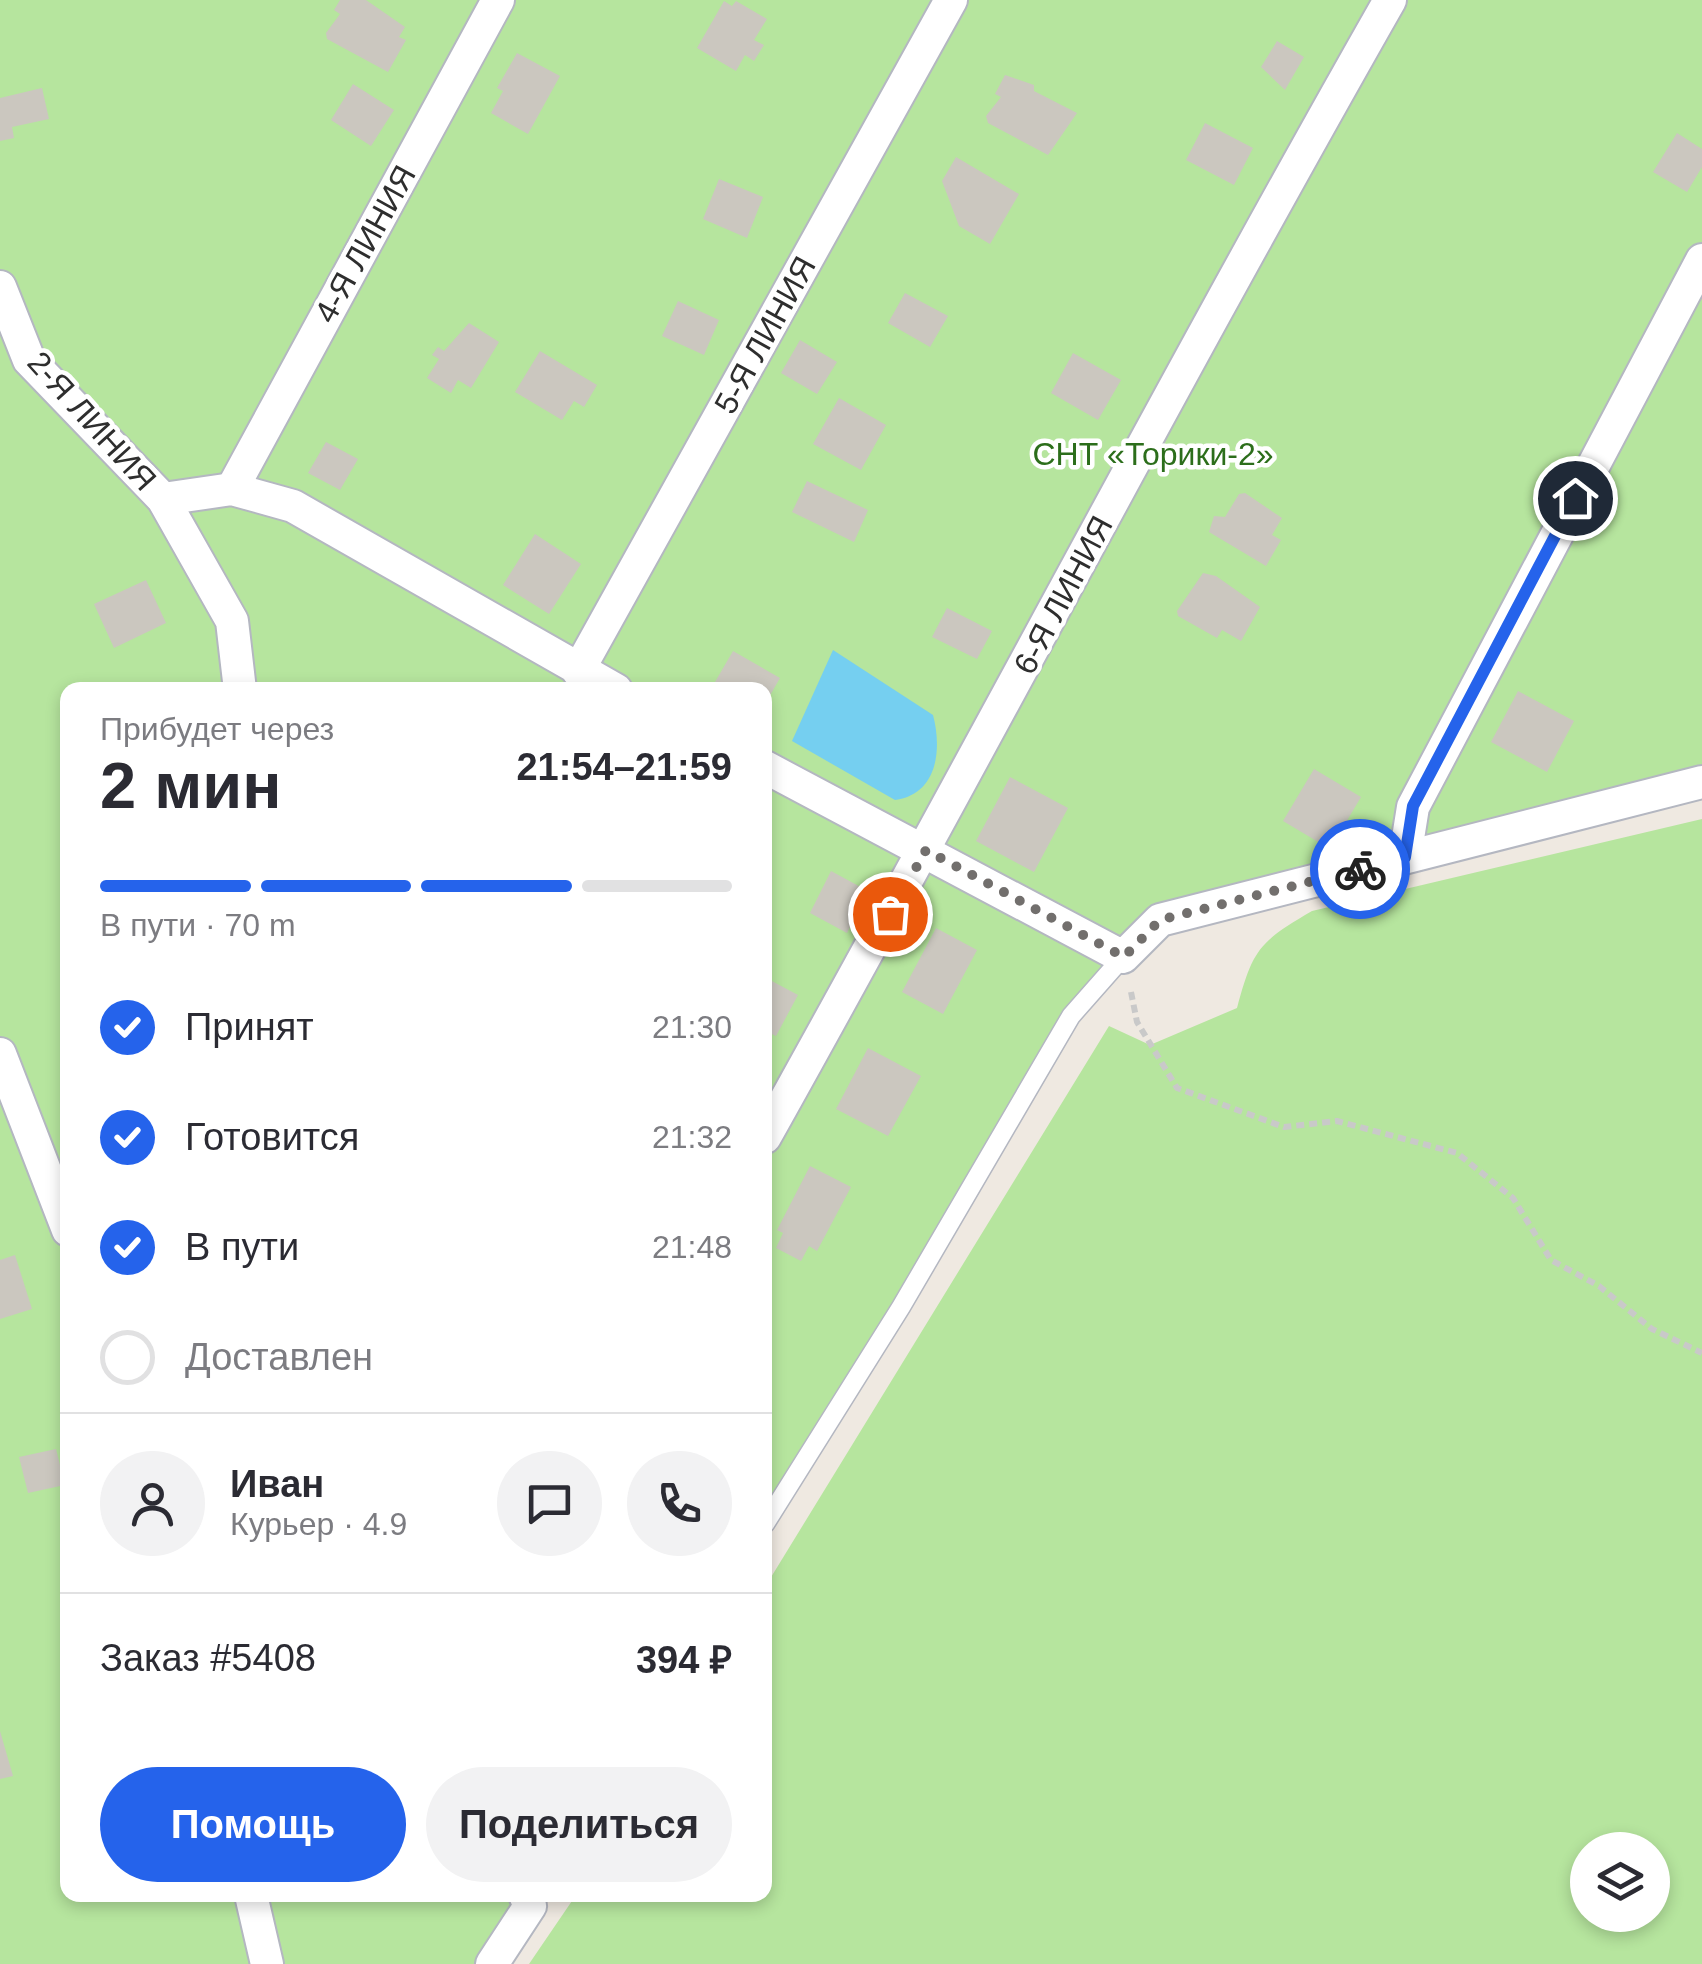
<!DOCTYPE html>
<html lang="ru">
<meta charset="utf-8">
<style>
:root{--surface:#fff;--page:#f2f2f3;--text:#2b2b33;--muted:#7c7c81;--line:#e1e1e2;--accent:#2563eb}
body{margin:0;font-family:Arial,sans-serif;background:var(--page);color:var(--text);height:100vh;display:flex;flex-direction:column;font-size:38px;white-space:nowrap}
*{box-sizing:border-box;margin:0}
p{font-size:32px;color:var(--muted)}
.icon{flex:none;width:55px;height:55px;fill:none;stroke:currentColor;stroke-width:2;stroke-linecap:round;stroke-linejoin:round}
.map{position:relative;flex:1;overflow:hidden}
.drawer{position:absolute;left:60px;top:682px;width:712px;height:1220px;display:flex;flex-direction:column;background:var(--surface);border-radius:20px;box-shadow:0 5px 15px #0003}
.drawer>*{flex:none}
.tools{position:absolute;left:1570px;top:1832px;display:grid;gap:20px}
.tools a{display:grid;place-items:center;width:100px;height:100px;border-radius:50%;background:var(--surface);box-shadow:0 5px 15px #0003;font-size:50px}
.pin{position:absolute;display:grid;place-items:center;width:85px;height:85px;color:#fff;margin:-42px;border:5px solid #fff;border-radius:50%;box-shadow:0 2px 10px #0007}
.courier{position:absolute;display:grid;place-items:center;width:100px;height:100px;margin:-50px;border:8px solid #2563eb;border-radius:50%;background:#fff;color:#222;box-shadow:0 2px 12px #0007}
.head em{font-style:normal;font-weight:600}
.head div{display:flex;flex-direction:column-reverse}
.head{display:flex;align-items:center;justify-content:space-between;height:170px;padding:0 40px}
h1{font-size:65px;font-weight:600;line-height:75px}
.bar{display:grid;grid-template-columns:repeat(4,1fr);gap:15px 10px;align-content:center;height:120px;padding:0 40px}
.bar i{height:12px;border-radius:8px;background:var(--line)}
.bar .current{background:var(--accent)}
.bar p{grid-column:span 4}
.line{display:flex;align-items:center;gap:25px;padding:0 40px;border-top:2px solid var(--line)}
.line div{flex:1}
.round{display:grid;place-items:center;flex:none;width:105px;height:105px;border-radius:52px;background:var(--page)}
ol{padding:0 40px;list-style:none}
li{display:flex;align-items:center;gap:30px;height:110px}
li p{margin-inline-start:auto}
li .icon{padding:10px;border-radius:50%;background:var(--accent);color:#fff;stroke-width:4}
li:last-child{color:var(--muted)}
li i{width:55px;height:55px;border:5px solid var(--line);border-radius:50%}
.button{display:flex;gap:20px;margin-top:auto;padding:20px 40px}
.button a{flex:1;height:115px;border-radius:60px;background:var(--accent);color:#fff;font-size:40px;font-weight:600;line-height:115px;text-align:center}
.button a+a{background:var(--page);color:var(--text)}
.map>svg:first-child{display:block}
.green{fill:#b6e59e;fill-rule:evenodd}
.water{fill:#75cff0}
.building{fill:#cbc7bf}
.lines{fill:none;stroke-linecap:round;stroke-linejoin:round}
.service-casing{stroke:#b4b7c1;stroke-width:21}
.minor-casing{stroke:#b4b7c1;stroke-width:36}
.path{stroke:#c9c9c9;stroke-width:6;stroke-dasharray:8 5;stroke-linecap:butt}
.service{stroke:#fff;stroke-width:18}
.minor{stroke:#fff;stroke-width:32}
.done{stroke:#726f6d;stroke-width:10;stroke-dasharray:0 18}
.route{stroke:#2563eb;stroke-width:12}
.labels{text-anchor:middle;stroke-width:9;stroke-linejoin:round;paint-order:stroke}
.street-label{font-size:32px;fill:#2e2e2e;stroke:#fff}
.park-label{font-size:32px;fill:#2c6e1b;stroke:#fff}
</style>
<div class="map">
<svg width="1702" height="1964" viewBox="0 0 1702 1964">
<rect width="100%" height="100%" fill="#efe9e1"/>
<g class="green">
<path d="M 0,0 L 1702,0 L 1702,782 L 1160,920 L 1106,972 L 765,1524 L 765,690 L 68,690 L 68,1895 L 537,1895 L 492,1964 L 0,1964 Z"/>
<path d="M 1702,819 L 1702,1964 L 529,1964 L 576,1895 L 765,1895 L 765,1587 L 1109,1026 L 1150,1045 L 1237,1008 C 1253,949 1259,942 1312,911 ZM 1588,1850 L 1652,1850 L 1652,1915 L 1588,1915 Z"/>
</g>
<path class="water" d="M 833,650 L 933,715 C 942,749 938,794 895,800 L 792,741 Z"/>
<g class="building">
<path d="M 340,0 L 366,0 L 405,27 L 399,37 L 406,40 L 388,72 L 327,39 L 326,33 L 340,14 L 334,10 Z"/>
<path d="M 724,1 L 732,6 L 736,1 L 767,19 L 754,40 L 764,45 L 754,61 L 745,55 L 736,71 L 697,48 Z"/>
<path d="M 1277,41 L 1304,57 L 1285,90 L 1261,67 Z"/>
<path d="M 517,53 L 560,76 L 528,134 L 491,113 L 503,91 L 497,88 Z"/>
<path d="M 1005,75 L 1034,85 L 1034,91 L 1077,113 L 1048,155 L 988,123 L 986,116 L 1001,97 L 995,94 Z"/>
<path d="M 353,84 L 394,110 L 371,146 L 331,120 Z"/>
<path d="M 42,88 L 49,119 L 12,127 L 14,138 L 0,141 L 0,98 Z"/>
<path d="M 1205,123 L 1253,148 L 1234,185 L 1186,160 Z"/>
<path d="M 1677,133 L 1702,149 L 1702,167 L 1687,192 L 1653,172 Z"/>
<path d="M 956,157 L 1019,194 L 990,244 L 959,226 L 942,181 Z"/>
<path d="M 719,179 L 763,197 L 747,238 L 703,219 Z"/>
<path d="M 905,293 L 948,316 L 930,347 L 888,323 Z"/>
<path d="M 678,301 L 719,320 L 704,355 L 662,336 Z"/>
<path d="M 469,323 L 499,342 L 471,388 L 458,380 L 451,393 L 427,378 L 439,359 L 432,355 L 438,347 L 444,351 Z"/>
<path d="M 800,340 L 837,362 L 817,394 L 781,373 Z"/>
<path d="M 540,351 L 597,385 L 584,407 L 574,401 L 562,420 L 515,392 Z"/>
<path d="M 1073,353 L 1121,380 L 1098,420 L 1051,393 Z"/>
<path d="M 839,398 L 886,425 L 861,470 L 813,444 Z"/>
<path d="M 326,442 L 358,459 L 340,490 L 308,473 Z"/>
<path d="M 807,481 L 868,510 L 854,542 L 792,512 Z"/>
<path d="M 1245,493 L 1282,518 L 1272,535 L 1281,540 L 1266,566 L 1209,532 L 1214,516 L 1225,517 L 1239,494 Z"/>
<path d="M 535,534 L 581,564 L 549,614 L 503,585 Z"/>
<path d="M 1203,573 L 1216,576 L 1260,607 L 1241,641 L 1222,630 L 1217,638 L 1178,616 L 1177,611 Z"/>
<path d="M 146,580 L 166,623 L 114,648 L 94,604 Z"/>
<path d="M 947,608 L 992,631 L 977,659 L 932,637 Z"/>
<path d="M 733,651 L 780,678 L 765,704 L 765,690 L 728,690 L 715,682 Z"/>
<path d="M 1518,691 L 1574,721 L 1547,772 L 1491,742 Z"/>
<path d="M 1314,769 L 1361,797 L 1330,849 L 1283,821 Z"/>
<path d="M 1010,777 L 1068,808 L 1034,872 L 976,841 Z"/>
<path d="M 831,871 L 868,891 L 847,933 L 810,913 Z"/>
<path d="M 936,928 L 977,950 L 943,1014 L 902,992 Z"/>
<path d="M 768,979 L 798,995 L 776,1036 L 765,1031 Z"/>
<path d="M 868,1048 L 921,1076 L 888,1136 L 836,1109 Z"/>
<path d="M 810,1166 L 851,1187 L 817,1251 L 809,1246 L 801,1261 L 776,1248 L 783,1233 L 777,1230 Z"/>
<path d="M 15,1255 L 32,1309 L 0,1319 L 0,1260 Z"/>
<path d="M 56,1449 L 65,1485 L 28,1493 L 19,1457 Z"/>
<path d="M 0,1731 L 13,1776 L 0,1779 Z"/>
</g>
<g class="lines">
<g class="service-casing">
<path id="service" d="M 765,1524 L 901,1307 L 1071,1016 L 1123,957"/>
</g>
<g class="minor-casing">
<g id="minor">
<path d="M 0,287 L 29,360 L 163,499 L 232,621 L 240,690"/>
<path d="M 232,489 L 498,0"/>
<path d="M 163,499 L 232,489 L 293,506 L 616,690"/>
<path d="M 578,671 L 951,0"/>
<path d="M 765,767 L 1123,957 L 1160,920 L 1702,782"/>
<path d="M 1405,857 L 1413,807 L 1702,260"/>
<path d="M 0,1054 L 68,1230"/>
<path d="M 765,1137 C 976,760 1176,376 1390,0"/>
<path d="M 251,1895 L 267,1964"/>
<path d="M 492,1964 L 530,1906 L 525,1895"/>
</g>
</g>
<path class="path" d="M 1131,992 L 1137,1022 L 1177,1088 L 1284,1127 L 1337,1121 L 1457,1153 L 1513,1198 L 1551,1260 L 1599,1286 L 1652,1329 L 1702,1353"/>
<use href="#service" class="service"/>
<use href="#minor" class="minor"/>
</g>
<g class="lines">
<path class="done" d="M 890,914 L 926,850 L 1124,957 L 1160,920 L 1360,869"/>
<path class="route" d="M 1360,869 L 1405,857 L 1413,806 L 1575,498"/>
</g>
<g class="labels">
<g class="street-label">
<text transform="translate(365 244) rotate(-61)" y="11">4-Я ЛИНИЯ</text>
<text transform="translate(765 335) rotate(-61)" y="11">5-Я ЛИНИЯ</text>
<text transform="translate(92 421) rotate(48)" y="11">2-Я ЛИНИЯ</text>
<text transform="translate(1063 595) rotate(-62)" y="11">6-Я ЛИНИЯ</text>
</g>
<g class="park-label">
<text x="1153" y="465">СНТ «Торики-2»</text>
</g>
</g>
</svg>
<div class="tools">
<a><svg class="icon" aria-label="layers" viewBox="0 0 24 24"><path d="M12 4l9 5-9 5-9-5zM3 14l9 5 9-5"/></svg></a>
</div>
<div class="pin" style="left:890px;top:914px;background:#ea580c"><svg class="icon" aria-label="bag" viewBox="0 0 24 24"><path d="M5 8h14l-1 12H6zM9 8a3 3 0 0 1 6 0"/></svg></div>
<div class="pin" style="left:1575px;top:498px;background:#1f2937"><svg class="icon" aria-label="home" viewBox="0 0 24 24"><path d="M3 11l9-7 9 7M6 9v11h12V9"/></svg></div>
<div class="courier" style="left:1360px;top:869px"><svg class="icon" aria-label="bike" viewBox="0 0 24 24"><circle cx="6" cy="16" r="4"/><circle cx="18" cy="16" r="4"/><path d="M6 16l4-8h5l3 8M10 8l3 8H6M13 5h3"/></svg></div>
<section class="drawer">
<div class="head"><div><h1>2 мин</h1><p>Прибудет через</p></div><em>21:54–21:59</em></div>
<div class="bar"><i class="current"></i><i class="current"></i><i class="current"></i><i></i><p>В пути · 70 m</p></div>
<ol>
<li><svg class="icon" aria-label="check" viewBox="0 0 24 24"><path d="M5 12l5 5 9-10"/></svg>Принят<p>21:30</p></li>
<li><svg class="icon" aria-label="check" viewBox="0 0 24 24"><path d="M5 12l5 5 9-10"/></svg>Готовится<p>21:32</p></li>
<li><svg class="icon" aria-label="check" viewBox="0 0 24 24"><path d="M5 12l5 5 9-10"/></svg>В пути<p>21:48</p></li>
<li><i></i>Доставлен</li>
</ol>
<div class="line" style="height:180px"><a class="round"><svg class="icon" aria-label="person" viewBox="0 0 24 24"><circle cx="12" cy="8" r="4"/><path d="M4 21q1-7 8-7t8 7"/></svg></a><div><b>Иван</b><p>Курьер · 4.9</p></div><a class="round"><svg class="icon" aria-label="chat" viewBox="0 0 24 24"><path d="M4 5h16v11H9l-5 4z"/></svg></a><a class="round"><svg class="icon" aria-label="phone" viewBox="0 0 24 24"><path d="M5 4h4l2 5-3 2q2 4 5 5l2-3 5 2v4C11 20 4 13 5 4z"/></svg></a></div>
<div class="line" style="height:130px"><div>Заказ #5408</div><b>394 ₽</b></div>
<div class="button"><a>Помощь</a><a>Поделиться</a></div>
</section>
</div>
